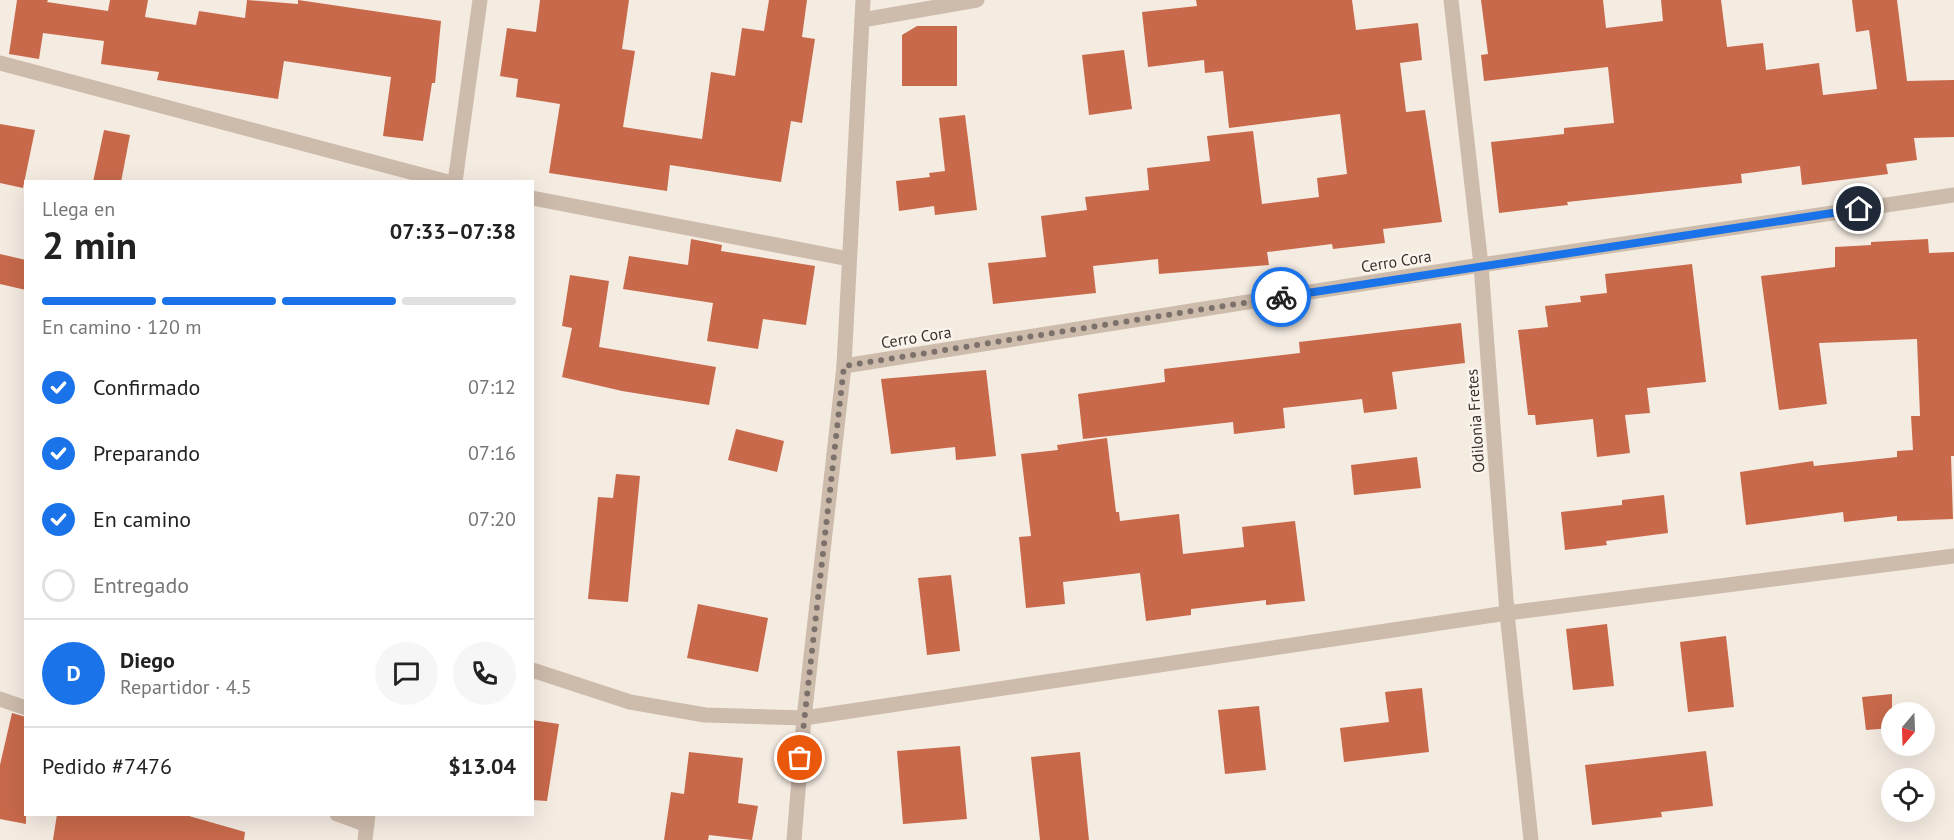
<!DOCTYPE html>
<html lang="es">
<meta charset="utf-8">
<style>
:root{--surface:#fff;--page:#f6f6f6;--text:#222;--muted:#767676;--line:#e0e0e0;--accent:#1a73e8}
body{margin:0;font-family:"PT Sans",sans-serif;background:var(--page);color:var(--text);height:100vh;display:flex;flex-direction:column;font-size:22px;white-space:nowrap}
*{box-sizing:border-box;margin:0}
p{font-size:20px;color:var(--muted)}
.icon{flex:none;width:33px;height:33px;fill:none;stroke:currentColor;stroke-width:2;stroke-linecap:round;stroke-linejoin:round}
.map{position:relative;flex:1;overflow:hidden}
.panel{position:absolute;left:24px;top:180px;width:510px;height:636px;display:flex;flex-direction:column;background:var(--surface);border-radius:0px;box-shadow:0 6px 24px #0002}
.panel>*{flex:none}
.needle{width:39px;rotate:199deg}
.tools{position:absolute;left:1881px;top:702px;display:grid;gap:12px}
.tools a{display:grid;place-items:center;width:54px;height:54px;border-radius:50%;background:var(--surface);box-shadow:0 6px 24px #0002;font-size:30px}
.pin{position:absolute;display:grid;place-items:center;width:51px;height:51px;color:#fff;margin:-26px;border:3px solid #fff;border-radius:50%;box-shadow:0 2px 6px #0007}
.courier{position:absolute;display:grid;place-items:center;width:60px;height:60px;margin:-30px;border:4px solid #1a73e8;border-radius:50%;background:#fff;color:#222;box-shadow:0 2px 8px #0007}
.headline em{font-style:normal;font-weight:600}
.headline div{display:flex;flex-direction:column-reverse}
.headline{display:flex;align-items:center;justify-content:space-between;height:102px;padding:0 18px}
h1{font-size:39px;font-weight:600;line-height:45px}
.bar{display:grid;grid-template-columns:repeat(4,1fr);gap:9px 6px;align-content:center;height:72px;padding:0 18px}
.bar i{height:8px;border-radius:4px;background:var(--line)}
.bar .selected{background:var(--accent)}
.bar p{grid-column:span 4}
.line{display:flex;align-items:center;gap:15px;padding:0 18px;border-top:2px solid var(--line)}
.line div{flex:1}
.round{display:grid;place-items:center;flex:none;width:63px;height:63px;border-radius:32px;background:var(--page)}
ol{padding:0 18px;list-style:none}
li{display:flex;align-items:center;gap:18px;height:66px}
li p{margin-inline-start:auto}
li .icon{padding:6px;border-radius:50%;background:var(--accent);color:#fff;stroke-width:4}
li:last-child{color:var(--muted)}
li i{width:33px;height:33px;border:3px solid var(--line);border-radius:50%}
.map>svg:first-child{display:block}
.building{fill:#c8694b}
.lines{fill:none;stroke-linecap:round;stroke-linejoin:round}
.minor{stroke:#cdbbac;stroke-width:15}
.done{stroke:#7c716b;stroke-width:6;stroke-dasharray:0 10.8}
.route{stroke:#1a73e8;stroke-width:8}
.labels{text-anchor:middle;stroke-width:4.5;stroke-linejoin:round;paint-order:stroke}
.street-label{font-size:16px;fill:#3b302b;stroke:#fbf5ee}
</style>
<div class="map">
<svg width="1954" height="840" viewBox="0 0 1954 840">
<rect width="100%" height="100%" fill="#f4ebe1"/>
<g class="building">
<path d="M 17,0 L 48,0 L 47,2 L 108,11 L 110,0 L 148,0 L 145,17 L 196,25 L 199,11 L 245,18 L 247,0 L 298,4 L 298,0 L 441,21 L 435,83 L 432,83 L 423,141 L 383,136 L 391,77 L 284,61 L 278,99 L 157,80 L 159,72 L 101,64 L 104,41 L 43,33 L 39,59 L 9,54 Z"/>
<path d="M 540,0 L 629,0 L 622,49 L 635,51 L 623,127 L 702,139 L 711,72 L 735,76 L 742,28 L 764,31 L 769,0 L 807,0 L 802,37 L 815,39 L 802,123 L 791,121 L 781,182 L 670,165 L 667,191 L 549,173 L 560,104 L 516,97 L 518,79 L 500,76 L 507,28 L 536,32 Z"/>
<path d="M 1196,0 L 1352,0 L 1356,30 L 1418,23 L 1422,60 L 1400,63 L 1406,112 L 1425,110 L 1442,222 L 1383,229 L 1385,243 L 1333,249 L 1332,244 L 1267,252 L 1269,265 L 1159,274 L 1158,259 L 1093,266 L 1096,293 L 993,304 L 988,263 L 1046,257 L 1041,216 L 1087,210 L 1085,197 L 1149,190 L 1147,168 L 1210,161 L 1207,136 L 1253,131 L 1262,204 L 1319,197 L 1317,178 L 1347,174 L 1340,114 L 1229,128 L 1223,71 L 1205,73 L 1204,60 L 1148,67 L 1142,12 L 1197,6 Z"/>
<path d="M 1481,0 L 1603,0 L 1606,28 L 1663,21 L 1661,0 L 1721,0 L 1727,47 L 1763,43 L 1766,70 L 1819,63 L 1823,95 L 1877,89 L 1869,30 L 1856,32 L 1852,0 L 1897,0 L 1907,81 L 1954,80 L 1954,137 L 1914,138 L 1917,160 L 1886,164 L 1888,174 L 1802,185 L 1800,166 L 1741,174 L 1742,183 L 1567,202 L 1568,205 L 1499,213 L 1491,142 L 1564,134 L 1564,128 L 1614,123 L 1608,67 L 1484,81 L 1481,55 L 1488,54 Z"/>
<path d="M 917,26 L 957,26 L 957,86 L 902,86 L 902,35 Z"/>
<path d="M 1124,50 L 1132,109 L 1089,115 L 1082,55 Z"/>
<path d="M 965,115 L 977,210 L 935,215 L 934,206 L 899,211 L 896,181 L 930,177 L 929,173 L 945,171 L 939,118 Z"/>
<path d="M 0,124 L 35,130 L 23,188 L 0,183 Z"/>
<path d="M 104,130 L 130,135 L 121,182 L 93,182 Z"/>
<path d="M 691,239 L 722,245 L 721,251 L 815,266 L 806,325 L 763,319 L 758,349 L 707,341 L 713,303 L 623,289 L 629,256 L 688,265 Z"/>
<path d="M 1928,239 L 1929,253 L 1954,252 L 1954,456 L 1951,456 L 1953,519 L 1897,521 L 1897,516 L 1844,522 L 1843,512 L 1746,525 L 1740,472 L 1813,461 L 1814,466 L 1897,457 L 1897,451 L 1913,450 L 1911,416 L 1920,416 L 1917,339 L 1819,343 L 1827,404 L 1779,410 L 1761,276 L 1835,267 L 1835,247 L 1871,245 L 1871,242 Z"/>
<path d="M 0,254 L 26,260 L 26,290 L 0,284 Z"/>
<path d="M 1692,264 L 1706,382 L 1647,388 L 1650,413 L 1625,415 L 1630,453 L 1597,457 L 1593,419 L 1536,425 L 1535,415 L 1528,415 L 1518,330 L 1548,327 L 1545,306 L 1581,302 L 1580,296 L 1607,293 L 1605,274 Z"/>
<path d="M 570,275 L 609,281 L 599,347 L 716,367 L 709,405 L 622,391 L 562,377 L 572,328 L 562,326 Z"/>
<path d="M 1461,323 L 1465,363 L 1392,372 L 1397,409 L 1364,413 L 1362,399 L 1283,408 L 1285,428 L 1234,434 L 1233,422 L 1083,439 L 1078,394 L 1165,382 L 1164,369 L 1300,353 L 1299,342 Z"/>
<path d="M 986,370 L 996,456 L 956,460 L 955,447 L 891,454 L 881,379 Z"/>
<path d="M 736,429 L 784,441 L 777,472 L 728,460 Z"/>
<path d="M 1107,438 L 1116,512 L 1119,512 L 1120,521 L 1179,514 L 1183,554 L 1244,547 L 1242,527 L 1295,521 L 1305,601 L 1266,605 L 1266,600 L 1191,609 L 1191,615 L 1146,621 L 1140,573 L 1063,582 L 1065,604 L 1026,608 L 1019,537 L 1031,536 L 1021,454 L 1058,450 L 1057,445 Z"/>
<path d="M 1417,457 L 1421,488 L 1354,495 L 1351,465 Z"/>
<path d="M 616,474 L 640,476 L 628,602 L 588,599 L 598,497 L 613,498 Z"/>
<path d="M 1664,495 L 1668,533 L 1606,541 L 1607,545 L 1565,550 L 1561,512 L 1622,505 L 1622,500 Z"/>
<path d="M 951,575 L 960,651 L 927,655 L 918,578 Z"/>
<path d="M 698,604 L 768,618 L 758,672 L 687,658 Z"/>
<path d="M 1607,624 L 1614,686 L 1573,690 L 1566,629 Z"/>
<path d="M 1726,636 L 1734,707 L 1688,712 L 1680,642 Z"/>
<path d="M 1422,688 L 1429,752 L 1344,762 L 1340,728 L 1389,722 L 1385,692 Z"/>
<path d="M 1892,694 L 1892,728 L 1866,730 L 1862,697 Z"/>
<path d="M 1259,706 L 1266,770 L 1225,774 L 1218,710 Z"/>
<path d="M 12,713 L 26,717 L 26,824 L 0,819 L 0,765 Z"/>
<path d="M 532,720 L 559,724 L 547,801 L 532,800 Z"/>
<path d="M 960,746 L 967,819 L 903,824 L 897,751 Z"/>
<path d="M 1706,751 L 1713,806 L 1661,812 L 1662,817 L 1592,825 L 1585,765 Z"/>
<path d="M 689,752 L 743,758 L 738,803 L 758,806 L 752,840 L 709,835 L 708,840 L 664,840 L 671,792 L 684,794 Z"/>
<path d="M 1080,752 L 1089,840 L 1040,840 L 1031,757 Z"/>
<path d="M 57,814 L 182,814 L 245,832 L 244,840 L 53,840 Z"/>
</g>
<g class="lines">
<g class="minor">
<path d="M 1451,0 L 1481,265 L 1507,613 L 1531,840"/>
<path d="M 862,20 L 977,0"/>
<path d="M 0,63 L 448,182"/>
<path d="M 455,182 L 480,0"/>
<path d="M 532,198 L 849,259"/>
<path d="M 844,366 L 1481,265 L 1954,195"/>
<path d="M 532,670 L 630,702 L 705,715 L 804,718 L 1507,613 L 1954,556"/>
<path d="M 0,699 L 26,708"/>
<path d="M 337,814 L 367,825"/>
<path d="M 365,840 L 368,814"/>
<path d="M 794,840 L 804,718 L 844,366 L 863,0"/>
</g>
</g>
<g class="lines">
<path class="done" d="M 800,758 L 844,366 L 1281,297"/>
<path class="route" d="M 1281,297 L 1859,209"/>
</g>
<g class="labels">
<g class="street-label">
<text transform="translate(1396 261) rotate(-9)" y="6">Cerro Cora</text>
<text transform="translate(916 337) rotate(-9)" y="6">Cerro Cora</text>
<text transform="translate(1475 421) rotate(-94)" y="6">Odilonia Fretes</text>
</g>
</g>
</svg>
<div class="tools">
<a><svg class="needle" viewBox="-14 -14 28 28"><path d="M0-13l5 13h-10z" fill="#e53935"/><path d="M0 13l5-13h-10z" fill="#767676"/></svg></a>
<a><svg class="icon" aria-label="locate" viewBox="0 0 24 24"><circle cx="12" cy="12" r="6"/><path d="M12 2v4M12 18v4M2 12h4M18 12h4"/></svg></a>
</div>
<div class="pin" style="left:800px;top:758px;background:#ea580c"><svg class="icon" aria-label="bag" viewBox="0 0 24 24"><path d="M5 8h14l-1 12H6zM9 8a3 3 0 0 1 6 0"/></svg></div>
<div class="pin" style="left:1859px;top:209px;background:#1f2937"><svg class="icon" aria-label="home" viewBox="0 0 24 24"><path d="M3 11l9-7 9 7M6 9v11h12V9"/></svg></div>
<div class="courier" style="left:1281px;top:297px"><svg class="icon" aria-label="bike" viewBox="0 0 24 24"><circle cx="6" cy="16" r="4"/><circle cx="18" cy="16" r="4"/><path d="M6 16l4-8h5l3 8M10 8l3 8H6M13 5h3"/></svg></div>
<section class="panel">
<div class="headline"><div><h1>2 min</h1><p>Llega en</p></div><em>07:33–07:38</em></div>
<div class="bar"><i class="selected"></i><i class="selected"></i><i class="selected"></i><i></i><p>En camino · 120 m</p></div>
<ol>
<li><svg class="icon" aria-label="check" viewBox="0 0 24 24"><path d="M5 12l5 5 9-10"/></svg>Confirmado<p>07:12</p></li>
<li><svg class="icon" aria-label="check" viewBox="0 0 24 24"><path d="M5 12l5 5 9-10"/></svg>Preparando<p>07:16</p></li>
<li><svg class="icon" aria-label="check" viewBox="0 0 24 24"><path d="M5 12l5 5 9-10"/></svg>En camino<p>07:20</p></li>
<li><i></i>Entregado</li>
</ol>
<div class="line" style="height:108px"><b class="round" style="background:var(--accent);color:#fff">D</b><div><b>Diego</b><p>Repartidor · 4.5</p></div><a class="round"><svg class="icon" aria-label="chat" viewBox="0 0 24 24"><path d="M4 5h16v11H9l-5 4z"/></svg></a><a class="round"><svg class="icon" aria-label="phone" viewBox="0 0 24 24"><path d="M5 4h4l2 5-3 2q2 4 5 5l2-3 5 2v4C11 20 4 13 5 4z"/></svg></a></div>
<div class="line" style="height:78px"><div>Pedido #7476</div><b>$13.04</b></div>
</section>
</div>
